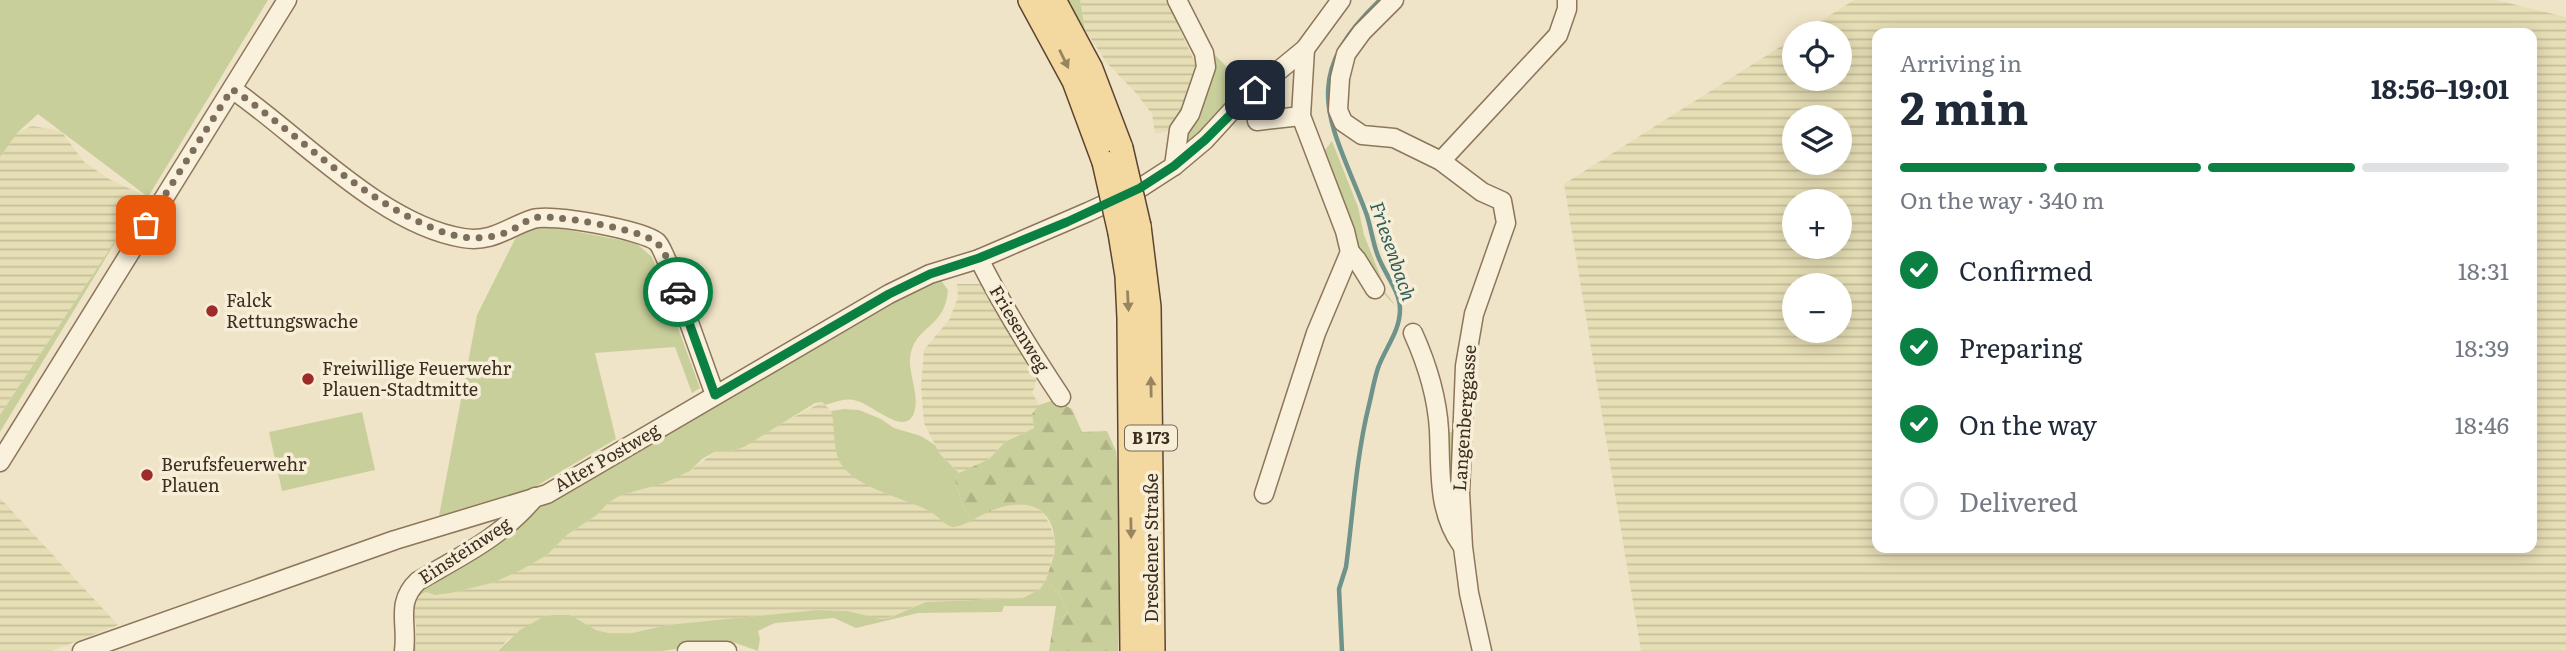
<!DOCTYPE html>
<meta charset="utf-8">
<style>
:root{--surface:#fff;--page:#f2f2f3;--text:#1f2937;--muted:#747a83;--line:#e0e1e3;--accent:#0b8043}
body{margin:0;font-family:Literata,serif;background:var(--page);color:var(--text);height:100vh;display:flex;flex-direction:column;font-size:26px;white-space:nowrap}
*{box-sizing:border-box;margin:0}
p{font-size:23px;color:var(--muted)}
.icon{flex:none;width:38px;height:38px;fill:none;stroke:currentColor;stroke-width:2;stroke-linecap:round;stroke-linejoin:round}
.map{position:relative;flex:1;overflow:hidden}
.details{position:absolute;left:1872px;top:28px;width:665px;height:525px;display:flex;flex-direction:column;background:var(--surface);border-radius:14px;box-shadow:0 4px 18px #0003}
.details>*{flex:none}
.tools{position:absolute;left:1782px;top:21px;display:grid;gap:14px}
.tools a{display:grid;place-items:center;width:70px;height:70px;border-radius:50%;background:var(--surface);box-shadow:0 4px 18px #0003;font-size:35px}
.pin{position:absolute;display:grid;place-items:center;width:60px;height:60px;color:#fff;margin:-30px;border-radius:14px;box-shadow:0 4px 10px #0006}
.courier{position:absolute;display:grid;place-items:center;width:70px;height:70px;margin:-35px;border:5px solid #0b8043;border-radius:50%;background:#fff;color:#222;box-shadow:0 2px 9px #0007}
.overview em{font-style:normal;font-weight:700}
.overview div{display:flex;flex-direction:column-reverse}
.overview{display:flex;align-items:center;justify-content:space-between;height:119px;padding:0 28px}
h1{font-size:46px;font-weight:700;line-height:52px}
.bar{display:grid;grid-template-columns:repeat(4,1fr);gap:10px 7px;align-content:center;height:84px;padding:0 28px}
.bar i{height:9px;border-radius:5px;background:var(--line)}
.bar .current{background:var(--accent)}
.bar p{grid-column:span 4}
ol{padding:0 28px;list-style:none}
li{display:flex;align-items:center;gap:21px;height:77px}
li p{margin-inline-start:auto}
li .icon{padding:7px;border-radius:50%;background:var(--accent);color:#fff;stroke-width:4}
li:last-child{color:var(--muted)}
li i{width:38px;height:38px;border:4px solid var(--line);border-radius:50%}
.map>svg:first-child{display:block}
.farmland{fill:url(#farmland-rules);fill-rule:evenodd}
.green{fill:#c9cf9b}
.forest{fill:url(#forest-firs)}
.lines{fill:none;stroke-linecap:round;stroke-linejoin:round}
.stream{stroke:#6f938a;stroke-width:4.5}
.minor-casing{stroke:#8d765c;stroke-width:21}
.major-casing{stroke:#5b4430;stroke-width:26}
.minor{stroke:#faf1dc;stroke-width:18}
.major{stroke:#f3d9a0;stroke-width:23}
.major-bridge-casing{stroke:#5b4430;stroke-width:26;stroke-linecap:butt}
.major-bridge{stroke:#f3d9a0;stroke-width:23}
.oneway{fill:#988460}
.done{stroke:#7c6e5b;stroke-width:7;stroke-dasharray:0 12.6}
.route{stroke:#0b8043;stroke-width:9}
.poi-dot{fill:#9e2a2b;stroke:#f7eed8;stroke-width:2.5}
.labels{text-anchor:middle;stroke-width:7;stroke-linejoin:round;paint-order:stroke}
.shield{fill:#f7eed8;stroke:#756857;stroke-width:2}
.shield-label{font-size:16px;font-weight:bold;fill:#3d2e20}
.poi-label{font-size:18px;fill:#3d2e20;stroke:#f7eed8;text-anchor:start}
.street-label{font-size:18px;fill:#3d2e20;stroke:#f7eed8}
.water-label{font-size:19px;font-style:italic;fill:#2f5d5a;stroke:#f7eed8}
</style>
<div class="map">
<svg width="2566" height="651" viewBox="0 0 2566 651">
<defs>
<pattern id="farmland-rules" width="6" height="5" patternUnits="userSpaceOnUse" patternTransform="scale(1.75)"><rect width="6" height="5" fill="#e6deb5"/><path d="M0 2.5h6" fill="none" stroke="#c6bf9b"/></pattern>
<pattern id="forest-firs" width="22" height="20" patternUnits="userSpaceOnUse" patternTransform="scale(1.75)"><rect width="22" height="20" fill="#c9cf9b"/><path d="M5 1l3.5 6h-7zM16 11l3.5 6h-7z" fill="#aeb285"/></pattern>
</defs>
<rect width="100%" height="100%" fill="#f0e4c8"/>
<g class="farmland">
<path d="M 1080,0 L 1186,0 L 1195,18 L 1178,26 L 1199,71 L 1194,87 L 1186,93 L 1190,99 L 1172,130 L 1155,134 L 1152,114 L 1136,93 L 1107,63 L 1085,30 Z"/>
<path d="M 1854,0 L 2496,0 L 2566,17 L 2566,651 L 1641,651 L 1564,184 L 1794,38 L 1794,79 L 1839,79 L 1839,33 L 1802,33 ZM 2532,33 L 2532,548 L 1878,548 L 1878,33 ZM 1839,117 L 1839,163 L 1794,163 L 1794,117 ZM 1794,201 L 1839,201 L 1839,247 L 1794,247 ZM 1839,285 L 1839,331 L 1794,331 L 1794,285 Z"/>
<path d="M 32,126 L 61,131 L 84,162 L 109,179 L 148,197 L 127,223 L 0,415 L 0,157 L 18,132 Z"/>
<path d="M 957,284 L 981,284 L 1037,375 L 1035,387 L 1032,392 L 1039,405 L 1032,414 L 1034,428 L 1005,442 L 989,459 L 959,473 L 940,454 L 924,423 L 921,387 L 924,350 L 949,320 L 958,298 Z"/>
<path d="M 822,402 L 831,411 L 835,422 L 837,453 L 955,527 L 1002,505 L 1018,503 L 1033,506 L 1043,513 L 1050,525 L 1056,545 L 1046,580 L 1040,589 L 1023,598 L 926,602 L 888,618 L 880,619 L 817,610 L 667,625 L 628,634 L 612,634 L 596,630 L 570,615 L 554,615 L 507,640 L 498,651 L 416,651 L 416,625 L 412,605 L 415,597 L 426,592 L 435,595 L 451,593 L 492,583 L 547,555 L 568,534 L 597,515 L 608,503 L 621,495 L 690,471 L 716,451 L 729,452 L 744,447 L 762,434 Z"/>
<path d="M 0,498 L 118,625 L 52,651 L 0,651 Z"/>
</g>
<g class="green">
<path d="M 0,0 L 268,0 L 148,197 L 38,114 L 18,132 L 0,157 Z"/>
<path d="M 1066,0 L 1080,0 L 1085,30 Z"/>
<path d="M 1215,55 L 1245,85 L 1275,60 L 1189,141 L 1186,142 L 1188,122 L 1209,60 Z"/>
<path d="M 1332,141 L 1358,207 L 1364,235 L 1384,285 L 1382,288 L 1396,306 C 1356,271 1339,201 1320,152 L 1326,149 Z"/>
<path d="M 127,223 L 0,432 L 0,415 Z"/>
<path d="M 547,226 L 636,243 L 652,257 L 700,388 L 692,393 L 675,347 L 595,353 L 616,439 L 533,488 L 439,516 L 477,315 L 515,239 L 529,229 Z"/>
<path d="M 940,279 L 948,290 C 945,326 920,325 912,349 C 905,368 919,390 915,409 C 909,441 872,404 857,401 C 845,397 837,402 825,405 L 822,402 L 815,403 L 744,447 L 729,452 L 716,451 L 702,459 L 690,471 L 664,483 L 621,495 L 608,503 L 597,515 L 568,534 L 547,555 L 521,570 L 492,583 L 451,593 L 435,595 L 426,592 C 424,593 416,597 415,598 C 411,602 416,642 416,651 L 409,651 L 411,597 L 540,500 L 862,313 Z"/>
<path d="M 844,409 L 859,410 L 881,419 L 894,428 L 921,436 L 935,445 L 940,454 L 959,473 L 955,480 L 963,507 L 973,520 C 967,523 959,527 953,527 C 945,526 938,516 931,512 C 906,498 857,489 841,464 C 832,449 836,428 831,411 Z"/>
<path d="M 362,412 L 375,470 L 282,491 L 269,432 Z"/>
<path d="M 1442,432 L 1455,432 L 1457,534 Z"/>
<path d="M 1046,580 L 1059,594 L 1068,613 L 1061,618 L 1054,619 L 1056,606 L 1004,606 L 1002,612 L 918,613 L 856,628 L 834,618 L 775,623 L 758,631 L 760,639 L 758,651 L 733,642 L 731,648 L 689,647 L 662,651 L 498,651 L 520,630 L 543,617 L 554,615 L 570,615 L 596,630 L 612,634 L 628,634 L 667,625 L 817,610 L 847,611 L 880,619 L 889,618 L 926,602 L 1023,598 L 1040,589 Z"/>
</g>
<path class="forest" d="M 1054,400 L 1072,409 L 1082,432 L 1107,431 L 1116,451 L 1121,501 L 1118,651 L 1049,651 L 1054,619 L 1061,618 L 1068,613 L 1059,594 L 1046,580 C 1049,569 1056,554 1055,543 C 1052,492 1005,500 973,520 L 963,507 L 955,480 L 959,473 L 989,459 L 1005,442 L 1034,428 L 1032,414 L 1039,405 Z"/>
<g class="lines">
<path class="stream" d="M 1342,651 L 1339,589 L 1346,567 C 1353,514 1356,457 1369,405 C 1372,393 1374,380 1378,368 C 1385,348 1400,332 1400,309 C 1400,291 1384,273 1378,256 C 1372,241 1371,225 1365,210 C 1330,120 1297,79 1380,0"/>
<g class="minor-casing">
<g id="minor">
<path d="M 1394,0 L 1362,32 L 1346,54 L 1340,78 L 1338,110 L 1343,122 L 1362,135 L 1394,138 L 1441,161 L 1482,192 L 1502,201 L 1506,223 L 1474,314 L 1465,366 L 1460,493 L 1463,547 L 1469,593 L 1482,651"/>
<path d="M 1305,49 L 1301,116 L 1345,231 L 1350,252"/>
<path d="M 232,89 C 299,135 381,225 463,238 C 492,243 508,227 533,219 C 550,213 643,230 657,242 C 661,246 664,255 667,261 L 715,395"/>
<path d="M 1257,121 L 1301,116"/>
<path d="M 1441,161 L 1558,35 L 1567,9 L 1567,0"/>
<path d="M 1174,166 L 1179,130 L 1190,114 L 1206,67 L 1204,53 L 1177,0"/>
<path d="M 1350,252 L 1357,260 L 1375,289"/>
<path d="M 979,259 C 1003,307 1031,352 1061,397"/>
<path d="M 1413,333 C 1427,364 1437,395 1439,430 C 1441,470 1437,510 1461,544"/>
<path d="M 0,462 L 287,0"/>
<path d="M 1264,494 L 1316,333 L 1350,252"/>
<path d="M 82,651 L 395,540 L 547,494 L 889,294 L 930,274 L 979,259 L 1088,212 L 1140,188 L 1174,166 L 1205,140 L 1238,104 L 1305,49 L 1341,0"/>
<path d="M 404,651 C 408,623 395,603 418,581 C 461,556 502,537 535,497"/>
<path d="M 687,651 L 727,651"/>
</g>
</g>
<g class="major-casing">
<g id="major">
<path d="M 1030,0 L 1074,81 L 1104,162"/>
<path d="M 1054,0 L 1091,69 L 1121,148"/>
<path d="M 1139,226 L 1149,307 L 1153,651"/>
<path d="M 1120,233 L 1127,276 L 1129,318 L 1132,651"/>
</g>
</g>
<use href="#minor" class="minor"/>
<use href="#major" class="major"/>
<g class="major-bridge-casing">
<g id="major-bridge">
<path d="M 1121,148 L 1139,226"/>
<path d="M 1104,162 L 1120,233"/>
</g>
</g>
<use href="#major-bridge" class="major-bridge"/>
</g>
<defs><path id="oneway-solid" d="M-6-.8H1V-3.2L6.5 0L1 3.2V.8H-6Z" transform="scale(1.75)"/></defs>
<g class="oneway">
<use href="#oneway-solid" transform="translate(1064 59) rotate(64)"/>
<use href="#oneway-solid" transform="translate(1128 301) rotate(87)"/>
<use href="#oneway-solid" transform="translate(1151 387) rotate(-91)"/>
<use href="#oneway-solid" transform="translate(1131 528) rotate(89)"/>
</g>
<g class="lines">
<path class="done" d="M 146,225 L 232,89 C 303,137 361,202 443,232 C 465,240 488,240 510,231 C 518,227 525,221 533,218 C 550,213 645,230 657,243 C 668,253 673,277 678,292"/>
<path class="route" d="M 678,292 L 715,395 L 889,294 L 930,274 L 979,258 L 1067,222 L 1140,188 L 1174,166 L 1205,140 L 1255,90"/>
</g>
<g class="poi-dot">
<circle cx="212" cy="311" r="7"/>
<circle cx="308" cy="379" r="7"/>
<circle cx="147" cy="475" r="7"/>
</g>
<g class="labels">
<rect class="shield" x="1125" y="425.5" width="52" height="25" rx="5"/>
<g class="shield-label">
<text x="1151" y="444">B 173</text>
</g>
<g class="poi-label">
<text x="226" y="307">Falck<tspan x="226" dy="21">Rettungswache</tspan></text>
<text x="322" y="375">Freiwillige Feuerwehr<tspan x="322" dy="21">Plauen-Stadtmitte</tspan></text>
<text x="161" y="471">Berufsfeuerwehr<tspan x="161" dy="21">Plauen</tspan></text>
</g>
<g class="street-label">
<text transform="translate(1019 329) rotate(59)" y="6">Friesenweg</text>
<text transform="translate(1465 418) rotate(-86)" y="6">Langenberggasse</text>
<text transform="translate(607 458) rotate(-30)" y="6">Alter Postweg</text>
<text transform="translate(1152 548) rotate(-90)" y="6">Dresdener Straße</text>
<text transform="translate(465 551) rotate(-33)" y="6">Einsteinweg</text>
</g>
<g class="water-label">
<text transform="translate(1393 251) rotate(71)" y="7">Friesenbach</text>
</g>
</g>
</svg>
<div class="tools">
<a><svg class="icon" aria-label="locate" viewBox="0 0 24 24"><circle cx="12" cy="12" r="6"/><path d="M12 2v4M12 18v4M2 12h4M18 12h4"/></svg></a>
<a><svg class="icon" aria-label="layers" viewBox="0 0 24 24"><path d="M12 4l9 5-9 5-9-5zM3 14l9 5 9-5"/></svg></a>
<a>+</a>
<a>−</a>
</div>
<div class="pin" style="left:146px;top:225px;background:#ea580c"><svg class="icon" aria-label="bag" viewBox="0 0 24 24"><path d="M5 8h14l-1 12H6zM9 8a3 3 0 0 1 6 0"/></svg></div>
<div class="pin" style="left:1255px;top:90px;background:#1f2937"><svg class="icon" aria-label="home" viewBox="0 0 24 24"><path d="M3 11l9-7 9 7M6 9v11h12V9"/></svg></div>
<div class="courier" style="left:678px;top:292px"><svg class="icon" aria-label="car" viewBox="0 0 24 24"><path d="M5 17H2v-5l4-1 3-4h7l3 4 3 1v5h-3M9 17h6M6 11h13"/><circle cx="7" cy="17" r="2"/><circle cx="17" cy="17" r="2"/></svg></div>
<section class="details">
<div class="overview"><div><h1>2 min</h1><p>Arriving in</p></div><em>18:56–19:01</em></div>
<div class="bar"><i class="current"></i><i class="current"></i><i class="current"></i><i></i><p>On the way · 340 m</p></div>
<ol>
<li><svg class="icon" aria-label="check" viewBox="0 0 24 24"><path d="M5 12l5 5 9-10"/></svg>Confirmed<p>18:31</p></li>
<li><svg class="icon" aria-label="check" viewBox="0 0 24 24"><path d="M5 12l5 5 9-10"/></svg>Preparing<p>18:39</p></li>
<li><svg class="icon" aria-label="check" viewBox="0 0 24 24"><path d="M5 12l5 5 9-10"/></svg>On the way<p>18:46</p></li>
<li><i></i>Delivered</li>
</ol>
</section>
</div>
